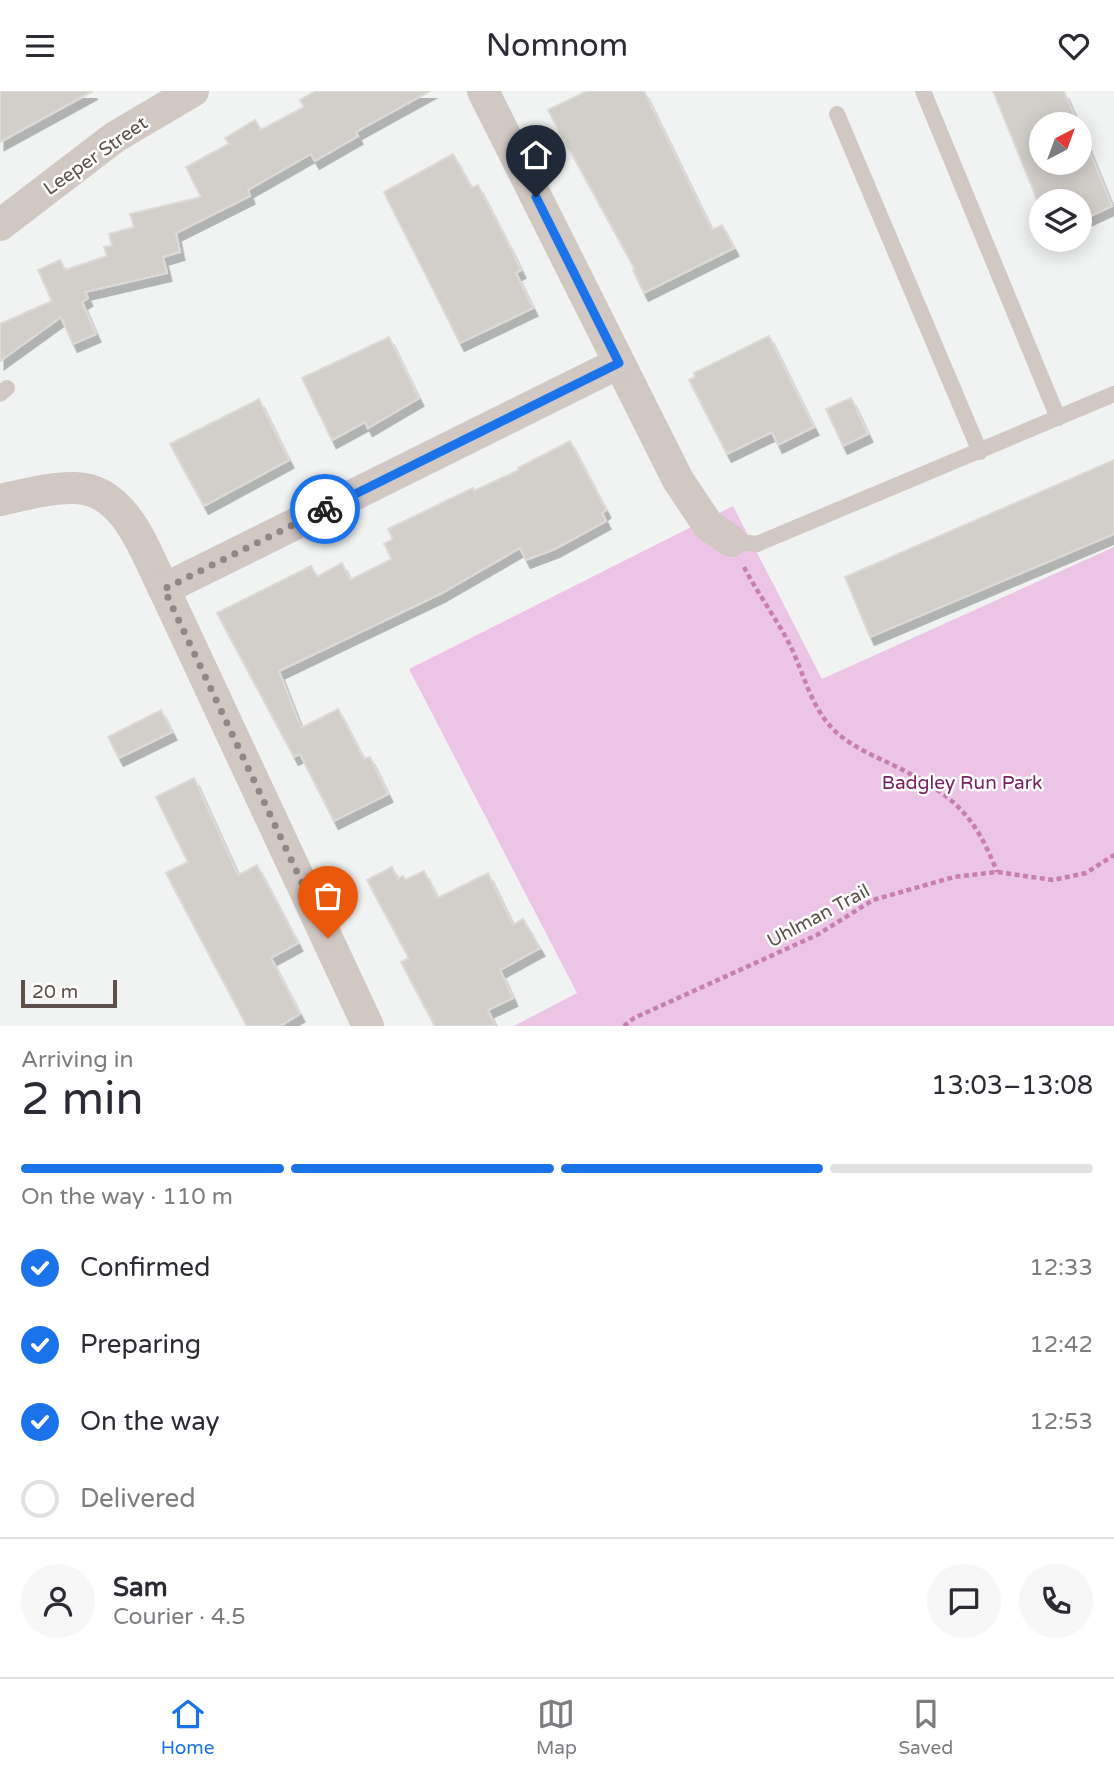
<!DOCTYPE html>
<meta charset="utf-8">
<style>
:root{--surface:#fff;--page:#f7f7f7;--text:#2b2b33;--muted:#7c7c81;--line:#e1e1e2;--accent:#1a73e8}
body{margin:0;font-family:"Varela Round",sans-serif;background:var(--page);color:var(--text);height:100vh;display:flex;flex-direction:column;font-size:26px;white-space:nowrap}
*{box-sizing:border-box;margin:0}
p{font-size:23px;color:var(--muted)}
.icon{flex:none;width:38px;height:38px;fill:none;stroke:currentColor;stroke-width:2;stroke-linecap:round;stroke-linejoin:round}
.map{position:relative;height:935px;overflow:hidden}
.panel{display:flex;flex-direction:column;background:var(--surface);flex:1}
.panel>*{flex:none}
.needle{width:46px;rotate:41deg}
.buttons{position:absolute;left:1029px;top:21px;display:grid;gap:14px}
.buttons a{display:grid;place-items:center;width:63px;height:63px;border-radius:50%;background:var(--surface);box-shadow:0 4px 18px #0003;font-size:35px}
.scale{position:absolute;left:21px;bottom:18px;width:96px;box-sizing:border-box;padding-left:7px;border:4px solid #5d4f4a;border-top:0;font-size:19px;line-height:24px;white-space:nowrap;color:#5d4f4a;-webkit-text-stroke:5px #fff;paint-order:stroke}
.pin{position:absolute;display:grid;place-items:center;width:60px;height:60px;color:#fff;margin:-72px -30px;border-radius:50% 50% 50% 0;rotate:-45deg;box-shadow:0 0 7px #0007}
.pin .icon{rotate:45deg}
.courier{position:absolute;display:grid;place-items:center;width:70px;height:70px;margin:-35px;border:5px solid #1a73e8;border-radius:50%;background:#fff;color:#222;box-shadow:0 2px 9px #0007}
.summary em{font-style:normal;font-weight:600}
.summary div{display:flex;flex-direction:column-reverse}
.summary{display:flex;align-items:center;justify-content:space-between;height:119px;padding:0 21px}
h1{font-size:46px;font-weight:600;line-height:52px}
.bar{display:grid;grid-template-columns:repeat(4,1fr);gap:10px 7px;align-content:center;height:84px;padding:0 21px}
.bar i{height:9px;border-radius:5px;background:var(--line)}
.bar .selected{background:var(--accent)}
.bar p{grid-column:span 4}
.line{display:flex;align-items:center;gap:18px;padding:0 21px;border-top:2px solid var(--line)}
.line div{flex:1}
.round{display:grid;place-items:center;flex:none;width:74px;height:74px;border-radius:37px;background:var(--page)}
ol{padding:0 21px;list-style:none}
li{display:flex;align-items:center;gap:21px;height:77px}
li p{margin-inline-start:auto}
li .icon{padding:7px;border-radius:50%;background:var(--accent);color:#fff;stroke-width:4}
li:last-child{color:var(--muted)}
li i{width:38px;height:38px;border:4px solid var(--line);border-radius:50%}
header{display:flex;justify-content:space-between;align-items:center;height:91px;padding:0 21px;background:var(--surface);font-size:32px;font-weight:600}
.menu{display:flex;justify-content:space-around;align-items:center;height:98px;border-top:2px solid var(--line);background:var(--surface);font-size:19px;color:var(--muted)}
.menu a{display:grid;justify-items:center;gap:4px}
.menu .selected{color:var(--accent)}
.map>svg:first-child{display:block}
.green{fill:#ecc4e5}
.building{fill:#d2cfcb;stroke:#dcd9d6;stroke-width:2;filter:url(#shadow)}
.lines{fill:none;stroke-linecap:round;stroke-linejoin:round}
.path{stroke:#c77fb2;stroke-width:4.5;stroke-dasharray:5 3.5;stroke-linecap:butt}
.lane{stroke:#d1c7c3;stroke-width:16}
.street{stroke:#d1c7c3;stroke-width:32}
.done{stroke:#918885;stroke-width:7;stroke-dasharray:0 12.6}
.route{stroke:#1a73e8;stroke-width:9}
.labels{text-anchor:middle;stroke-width:5;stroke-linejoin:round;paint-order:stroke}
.street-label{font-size:19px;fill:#5d4f4a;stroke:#fff}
.park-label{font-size:19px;fill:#79205f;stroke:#fff}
</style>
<header><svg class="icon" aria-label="menu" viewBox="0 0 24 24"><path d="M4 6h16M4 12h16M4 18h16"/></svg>Nomnom<svg class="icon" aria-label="heart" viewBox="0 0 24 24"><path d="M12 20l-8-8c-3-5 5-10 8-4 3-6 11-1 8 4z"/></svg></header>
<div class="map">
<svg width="1114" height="935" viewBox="0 0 1114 935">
<defs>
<filter id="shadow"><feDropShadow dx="4.5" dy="8" stdDeviation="0" flood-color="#0004"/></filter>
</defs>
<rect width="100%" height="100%" fill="#f1f3f3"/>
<path class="green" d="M 733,415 L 822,588 L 1114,456 L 1114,935 L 514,935 L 577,902 L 409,578 Z"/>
<g class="building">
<path d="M 0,0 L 93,0 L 0,51 Z"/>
<path d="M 316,0 L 430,0 L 356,41 L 358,45 L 315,70 L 311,63 L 248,99 L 250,105 L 176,142 L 180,161 L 163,166 L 167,182 L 85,201 L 88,207 L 82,211 L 96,243 L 73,253 L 61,226 L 0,270 L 0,233 L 52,210 L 38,179 L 60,169 L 65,179 L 107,165 L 104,156 L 112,155 L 109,143 L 134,136 L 130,123 L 201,106 L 186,76 L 229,53 L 225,47 L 255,29 L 261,39 L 304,16 L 300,9 Z"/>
<path d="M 587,0 L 644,0 L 712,139 L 722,134 L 734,157 L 644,202 L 633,179 L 635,178 L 548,19 Z"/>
<path d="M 993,0 L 1064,0 L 1078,33 L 1041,33 L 1041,72 L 1080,72 L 1080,37 L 1112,115 L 1080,130 L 1080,110 L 1041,110 L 1041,118 Z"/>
<path d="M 453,63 L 472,97 L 478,94 L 512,160 L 521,179 L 516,182 L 533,217 L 460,252 L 384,101 Z"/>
<path d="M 769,245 L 814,336 L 778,354 L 772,341 L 727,363 L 689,289 L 695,286 L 694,282 Z"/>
<path d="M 389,246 L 419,307 L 368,337 L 365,331 L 332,349 L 302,287 Z"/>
<path d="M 851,307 L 868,343 L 843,355 L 826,318 Z"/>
<path d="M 259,308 L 289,369 L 204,415 L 170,353 Z"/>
<path d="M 570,350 L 606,419 L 602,422 L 606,430 L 555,458 L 526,469 L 520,457 L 440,503 L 279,580 L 301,637 L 338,618 L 364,668 L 370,666 L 388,703 L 334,730 L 300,663 L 294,666 L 217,522 L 311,475 L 317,486 L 342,472 L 350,489 L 392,468 L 384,453 L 393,448 L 388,438 L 473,397 L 474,400 L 519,379 L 518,377 Z"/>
<path d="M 1114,369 L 1114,443 L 870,546 L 845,486 Z"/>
<path d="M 161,619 L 172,641 L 119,667 L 108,646 Z"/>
<path d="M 194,687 L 238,784 L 257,774 L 298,852 L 271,867 L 300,923 L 280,935 L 247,935 L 166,782 L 188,771 L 156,706 Z"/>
<path d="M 392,776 L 398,788 L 403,785 L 405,789 L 424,780 L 438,807 L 488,782 L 513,834 L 523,828 L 540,857 L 500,879 L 513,907 L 488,919 L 495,935 L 435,935 L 401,871 L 409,867 L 367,789 Z"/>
</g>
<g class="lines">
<g class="path">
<path d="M 744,476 C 758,503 776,527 790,554 C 805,585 811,618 837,642 C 853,656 874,665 893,674 C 950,702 974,721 997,781"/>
<path d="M 624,935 L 634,927 L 817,844 L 873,809 L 954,786 L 997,781 L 1053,789 L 1086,782 L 1114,764"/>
</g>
<g class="lane">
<path d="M 923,0 L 1058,327"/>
<path d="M 837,23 L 980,361"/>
<path d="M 0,303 L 7,297"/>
<path d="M 731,450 L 757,453 L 1114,303"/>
</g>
<g class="street">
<path d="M 483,0 L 678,389 L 708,434 L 731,450"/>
<path d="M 0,134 L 115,46 L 193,0"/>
<path d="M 0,409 C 24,404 51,396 75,397 C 126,398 145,461 164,498 L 368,935"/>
<path d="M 164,498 L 619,272"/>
</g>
</g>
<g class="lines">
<path class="done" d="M 325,418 L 164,498 L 328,847"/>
<path class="route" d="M 325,418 L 619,272 L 536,106"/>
</g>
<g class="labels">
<g class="street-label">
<text transform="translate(95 64) rotate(-35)" y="7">Leeper Street</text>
<text transform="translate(818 824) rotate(-28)" y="7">Uhlman Trail</text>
</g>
<g class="park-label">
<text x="962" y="698">Badgley Run Park</text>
</g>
</g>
</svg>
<div class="buttons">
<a><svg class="needle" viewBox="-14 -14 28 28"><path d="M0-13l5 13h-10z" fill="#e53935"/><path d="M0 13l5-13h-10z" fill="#7c7c81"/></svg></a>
<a><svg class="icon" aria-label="layers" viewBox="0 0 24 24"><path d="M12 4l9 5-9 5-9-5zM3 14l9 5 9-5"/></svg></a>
</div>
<div class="scale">20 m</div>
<div class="pin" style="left:328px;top:847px;background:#ea580c"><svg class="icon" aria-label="bag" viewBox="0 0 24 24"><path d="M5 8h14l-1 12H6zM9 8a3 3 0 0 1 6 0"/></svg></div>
<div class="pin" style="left:536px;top:106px;background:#1f2937"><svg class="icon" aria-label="home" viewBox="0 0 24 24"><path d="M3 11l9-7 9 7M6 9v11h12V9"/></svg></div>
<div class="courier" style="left:325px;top:418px"><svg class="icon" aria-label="bike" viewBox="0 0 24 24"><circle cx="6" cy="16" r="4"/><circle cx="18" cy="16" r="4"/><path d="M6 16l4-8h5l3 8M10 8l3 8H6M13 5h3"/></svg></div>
</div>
<section class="panel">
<div class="summary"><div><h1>2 min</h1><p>Arriving in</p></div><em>13:03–13:08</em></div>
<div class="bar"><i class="selected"></i><i class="selected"></i><i class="selected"></i><i></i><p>On the way · 110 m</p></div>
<ol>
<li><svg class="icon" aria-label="check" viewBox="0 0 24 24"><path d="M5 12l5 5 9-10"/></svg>Confirmed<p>12:33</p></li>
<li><svg class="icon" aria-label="check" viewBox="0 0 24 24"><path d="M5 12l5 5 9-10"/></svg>Preparing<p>12:42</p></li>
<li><svg class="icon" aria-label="check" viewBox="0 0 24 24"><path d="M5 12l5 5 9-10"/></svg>On the way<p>12:53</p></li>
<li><i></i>Delivered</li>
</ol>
<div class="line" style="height:126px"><a class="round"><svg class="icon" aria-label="person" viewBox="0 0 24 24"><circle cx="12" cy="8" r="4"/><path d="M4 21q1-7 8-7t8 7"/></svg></a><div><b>Sam</b><p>Courier · 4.5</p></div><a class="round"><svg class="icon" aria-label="chat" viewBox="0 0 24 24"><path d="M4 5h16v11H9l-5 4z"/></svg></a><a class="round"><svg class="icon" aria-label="phone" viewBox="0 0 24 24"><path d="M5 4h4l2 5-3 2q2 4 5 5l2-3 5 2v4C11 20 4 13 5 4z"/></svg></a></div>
</section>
<nav class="menu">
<a class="selected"><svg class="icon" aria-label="home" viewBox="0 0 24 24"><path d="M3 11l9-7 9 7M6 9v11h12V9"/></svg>Home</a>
<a><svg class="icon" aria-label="map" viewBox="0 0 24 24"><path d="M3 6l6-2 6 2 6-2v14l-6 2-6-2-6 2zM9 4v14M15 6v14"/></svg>Map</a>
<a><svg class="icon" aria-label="saved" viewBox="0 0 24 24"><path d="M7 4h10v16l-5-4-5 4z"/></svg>Saved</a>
</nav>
